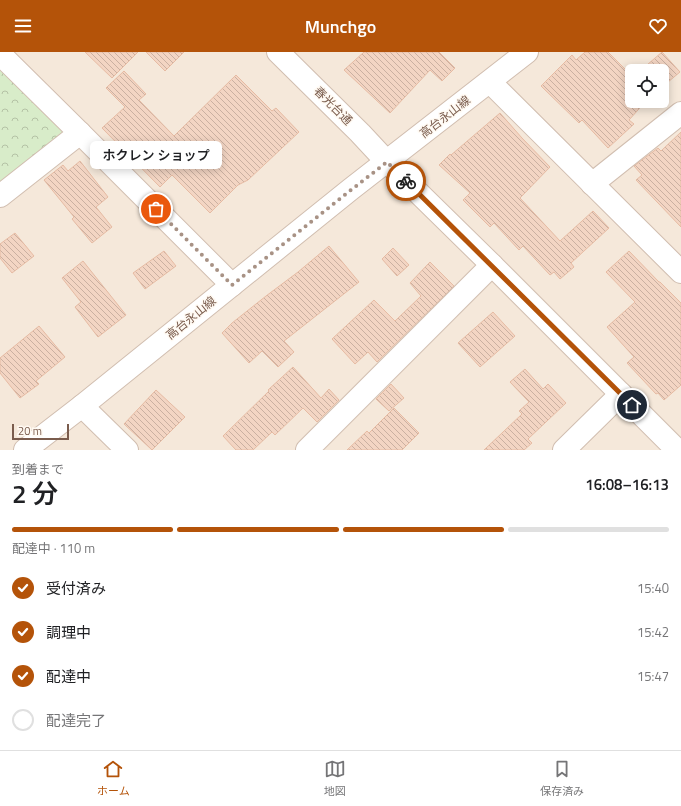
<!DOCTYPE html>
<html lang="ja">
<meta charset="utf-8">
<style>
:root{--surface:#fff;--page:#f6f6f6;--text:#202124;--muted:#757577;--line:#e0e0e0;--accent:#b45309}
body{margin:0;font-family:"Titillium Web","Noto Sans JP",sans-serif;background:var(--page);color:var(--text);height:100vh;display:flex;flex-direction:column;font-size:15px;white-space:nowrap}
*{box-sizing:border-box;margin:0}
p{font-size:13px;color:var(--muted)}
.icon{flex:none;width:22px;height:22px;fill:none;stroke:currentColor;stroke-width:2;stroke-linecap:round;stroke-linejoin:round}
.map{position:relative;height:398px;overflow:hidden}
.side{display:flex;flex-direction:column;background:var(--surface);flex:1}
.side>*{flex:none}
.tools{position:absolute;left:625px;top:12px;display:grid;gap:8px}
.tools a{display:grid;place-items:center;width:44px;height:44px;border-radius:6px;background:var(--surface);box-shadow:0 2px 10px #0003;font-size:20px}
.scale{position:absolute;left:12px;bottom:10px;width:57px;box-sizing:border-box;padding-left:4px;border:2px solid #7a5c4d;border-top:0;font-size:11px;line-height:14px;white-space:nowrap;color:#7a5c4d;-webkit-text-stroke:3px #fffaf3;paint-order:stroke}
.pin{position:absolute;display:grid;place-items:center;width:34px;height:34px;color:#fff;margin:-17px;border:2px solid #fff;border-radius:50%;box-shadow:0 1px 4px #0007}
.courier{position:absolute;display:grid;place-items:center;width:40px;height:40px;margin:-20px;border:3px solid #b45309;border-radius:50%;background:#fff;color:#222;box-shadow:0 1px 5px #0007}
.bubble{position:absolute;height:28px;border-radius:6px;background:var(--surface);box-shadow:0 2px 10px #0003;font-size:13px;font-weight:600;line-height:28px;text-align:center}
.overview em{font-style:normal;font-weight:600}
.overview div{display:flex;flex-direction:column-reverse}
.overview{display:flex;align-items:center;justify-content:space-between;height:68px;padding:0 12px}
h1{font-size:26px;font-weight:600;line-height:30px}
.bar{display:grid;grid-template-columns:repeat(4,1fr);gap:6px 4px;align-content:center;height:48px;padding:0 12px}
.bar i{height:5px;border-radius:3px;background:var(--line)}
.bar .on{background:var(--accent)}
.bar p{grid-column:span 4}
ol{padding:0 12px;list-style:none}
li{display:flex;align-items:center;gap:12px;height:44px}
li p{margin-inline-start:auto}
li .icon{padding:4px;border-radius:50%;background:var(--accent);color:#fff;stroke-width:4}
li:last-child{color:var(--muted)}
li i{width:22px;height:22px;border:2px solid var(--line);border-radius:50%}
header{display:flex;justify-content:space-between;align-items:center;height:52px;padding:0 12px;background:var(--accent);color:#fff;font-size:18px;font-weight:600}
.tab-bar{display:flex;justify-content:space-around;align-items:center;height:56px;border-top:1px solid var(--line);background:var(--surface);font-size:11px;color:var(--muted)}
.tab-bar a{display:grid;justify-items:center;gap:2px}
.tab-bar .on{color:var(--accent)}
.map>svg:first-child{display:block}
.residential{fill:#f5e8da;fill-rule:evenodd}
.park{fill:url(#park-crowns)}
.building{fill:url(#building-back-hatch);stroke:#e6bba3}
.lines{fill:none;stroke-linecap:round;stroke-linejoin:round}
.minor-casing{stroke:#d1beb0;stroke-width:24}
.tertiary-casing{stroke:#d1beb0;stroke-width:24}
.minor{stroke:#fff;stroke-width:22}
.tertiary{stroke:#fff;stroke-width:22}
.done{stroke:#a89285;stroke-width:4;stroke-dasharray:0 7.2}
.route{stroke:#b45309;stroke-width:5}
.labels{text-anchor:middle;stroke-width:3;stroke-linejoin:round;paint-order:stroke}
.street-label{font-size:12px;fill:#7a5c4d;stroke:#fffaf3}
</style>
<header><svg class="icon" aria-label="menu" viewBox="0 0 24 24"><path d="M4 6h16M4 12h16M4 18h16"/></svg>Munchgo<svg class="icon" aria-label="heart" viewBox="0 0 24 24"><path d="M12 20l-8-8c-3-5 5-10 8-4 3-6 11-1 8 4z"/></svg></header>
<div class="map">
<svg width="681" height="398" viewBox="0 0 681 398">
<defs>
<pattern id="park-crowns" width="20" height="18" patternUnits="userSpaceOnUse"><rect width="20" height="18" fill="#d8ecc9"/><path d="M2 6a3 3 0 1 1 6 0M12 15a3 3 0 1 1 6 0" fill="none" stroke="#b4c2a5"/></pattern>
<pattern id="building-back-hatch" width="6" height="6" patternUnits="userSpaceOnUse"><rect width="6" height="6" fill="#f3d5c3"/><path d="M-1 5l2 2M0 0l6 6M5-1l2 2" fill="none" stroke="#cab0a1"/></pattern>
</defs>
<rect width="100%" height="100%" fill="#fdf6ec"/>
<path class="residential" d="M 0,0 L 681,0 L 681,398 L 0,398 ZM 632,19 L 662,19 L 662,49 L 632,49 Z"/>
<path class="park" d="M 0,8 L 69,77 L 0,133 Z"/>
<g class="building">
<path d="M 85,0 L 138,0 L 112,26 Z"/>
<path d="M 146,0 L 184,0 L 165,19 Z"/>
<path d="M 364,0 L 439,0 L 455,16 L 442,29 L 430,18 L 390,61 L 344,18 Z"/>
<path d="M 585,0 L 608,0 L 632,24 L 632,49 L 646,49 L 629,68 L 634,72 L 608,96 L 582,68 L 579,71 L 541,34 L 572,3 L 576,8 Z"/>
<path d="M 662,0 L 680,20 L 662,35 L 662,19 L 640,19 Z"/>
<path d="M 124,19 L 146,42 L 139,48 L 174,84 L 236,23 L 272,59 L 276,56 L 299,80 L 248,128 L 238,133 L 210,161 L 172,123 L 160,135 L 102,76 L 125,55 L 106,36 Z"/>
<path d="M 500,61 L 522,86 L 550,115 L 520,146 L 560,189 L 593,159 L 609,176 L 571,211 L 574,215 L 560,227 L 554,220 L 550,223 L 523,194 L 519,198 L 494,171 L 490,175 L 463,148 L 470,141 L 439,113 L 450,102 L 451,103 Z"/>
<path d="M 681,80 L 681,175 L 636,128 L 642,123 L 634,114 L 658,96 L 661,99 Z"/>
<path d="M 80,109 L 108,145 L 96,155 L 112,175 L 92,191 L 72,167 L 74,165 L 44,128 L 63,113 L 68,119 Z"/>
<path d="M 15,181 L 34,204 L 12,221 L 0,206 L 0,192 Z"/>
<path d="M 329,194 L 359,230 L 284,289 L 294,300 L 278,315 L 262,299 L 249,311 L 222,281 L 232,271 L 266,244 L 298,220 Z"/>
<path d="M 393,196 L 409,213 L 397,224 L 382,207 Z"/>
<path d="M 164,199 L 176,214 L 145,237 L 133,221 Z"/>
<path d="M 629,199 L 659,230 L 660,230 L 681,251 L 681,333 L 664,348 L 658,341 L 656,342 L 627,311 L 634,305 L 607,275 L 635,250 L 606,220 Z"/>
<path d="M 83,209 L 126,263 L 98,285 L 75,255 L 81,250 L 62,226 Z"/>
<path d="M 430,210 L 454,234 L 377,310 L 368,300 L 355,312 L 332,287 L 374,248 L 395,269 L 421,244 L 410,231 Z"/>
<path d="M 493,260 L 515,284 L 480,315 L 458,291 Z"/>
<path d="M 39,274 L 65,305 L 36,329 L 39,332 L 20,346 L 0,321 L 0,306 Z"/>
<path d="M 293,315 L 321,346 L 329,337 L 339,348 L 317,370 L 303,356 L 275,383 L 272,380 L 253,398 L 236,398 L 223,384 L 269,339 L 268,338 Z"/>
<path d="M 525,317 L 543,337 L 548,332 L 566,351 L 528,387 L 532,391 L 524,398 L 484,398 L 522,362 L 519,359 L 529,350 L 510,330 Z"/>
<path d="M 391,332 L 404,346 L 389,359 L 376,347 Z"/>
<path d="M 156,338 L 185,365 L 152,398 L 124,372 Z"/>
<path d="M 394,356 L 419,381 L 402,398 L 347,398 L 367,379 L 369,381 Z"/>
</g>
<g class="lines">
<g class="minor-casing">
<g id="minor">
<path d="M 0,2 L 80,81 L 232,233"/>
<path d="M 490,30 L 681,220"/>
<path d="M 387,110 L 492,213 L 677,398"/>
<path d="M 592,132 L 681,61"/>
<path d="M 0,144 L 80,81"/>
<path d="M 82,354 L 127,398"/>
<path d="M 307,398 L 492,213"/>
<path d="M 564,398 L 621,342"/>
</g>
</g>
<g class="tertiary-casing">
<g id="tertiary">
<path d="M 278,0 L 360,81 L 387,110"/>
<path d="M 25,398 L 82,354 L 351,137 L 527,0"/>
</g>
</g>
<use href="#minor" class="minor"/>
<use href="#tertiary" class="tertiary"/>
</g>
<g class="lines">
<path class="done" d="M 156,157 L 232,233 L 351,138 L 387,110 L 406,129"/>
<path class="route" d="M 406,129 L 632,353"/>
</g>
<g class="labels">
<g class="street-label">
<text transform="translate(333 54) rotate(45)" y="4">春光台通</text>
<text transform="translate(445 65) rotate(-38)" y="4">高台永山線</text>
<text transform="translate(191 266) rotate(-39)" y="4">高台永山線</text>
</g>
</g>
</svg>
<div class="tools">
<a><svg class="icon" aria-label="locate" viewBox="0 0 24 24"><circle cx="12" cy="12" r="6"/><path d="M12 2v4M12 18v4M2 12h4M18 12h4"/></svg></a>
</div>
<div class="scale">20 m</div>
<div class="pin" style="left:156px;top:157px;background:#ea580c"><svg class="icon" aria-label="bag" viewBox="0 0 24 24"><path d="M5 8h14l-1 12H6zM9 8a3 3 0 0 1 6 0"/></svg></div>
<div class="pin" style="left:632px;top:353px;background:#1f2937"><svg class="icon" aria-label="home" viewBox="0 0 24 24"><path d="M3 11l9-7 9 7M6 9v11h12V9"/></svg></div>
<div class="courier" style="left:406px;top:129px"><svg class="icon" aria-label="bike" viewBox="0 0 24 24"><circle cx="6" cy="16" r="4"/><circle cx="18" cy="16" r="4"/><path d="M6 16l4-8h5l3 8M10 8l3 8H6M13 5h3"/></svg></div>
<div class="bubble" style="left:90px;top:89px;width:132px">ホクレン ショップ</div>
</div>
<section class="side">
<div class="overview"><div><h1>2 分</h1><p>到着まで</p></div><em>16:08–16:13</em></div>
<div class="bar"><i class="on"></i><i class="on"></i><i class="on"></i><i></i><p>配達中 · 110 m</p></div>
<ol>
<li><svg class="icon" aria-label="check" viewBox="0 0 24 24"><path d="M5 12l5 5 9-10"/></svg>受付済み<p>15:40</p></li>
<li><svg class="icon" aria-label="check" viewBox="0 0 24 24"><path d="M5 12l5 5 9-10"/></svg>調理中<p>15:42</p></li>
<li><svg class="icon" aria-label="check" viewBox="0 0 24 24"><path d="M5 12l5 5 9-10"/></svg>配達中<p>15:47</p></li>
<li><i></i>配達完了</li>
</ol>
</section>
<nav class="tab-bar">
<a class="on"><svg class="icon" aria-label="home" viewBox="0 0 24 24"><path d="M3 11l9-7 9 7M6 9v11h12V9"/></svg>ホーム</a>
<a><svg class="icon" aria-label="map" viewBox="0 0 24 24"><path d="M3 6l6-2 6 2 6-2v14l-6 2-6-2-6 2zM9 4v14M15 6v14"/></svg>地図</a>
<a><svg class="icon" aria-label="saved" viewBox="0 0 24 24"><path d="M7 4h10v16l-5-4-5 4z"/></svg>保存済み</a>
</nav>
